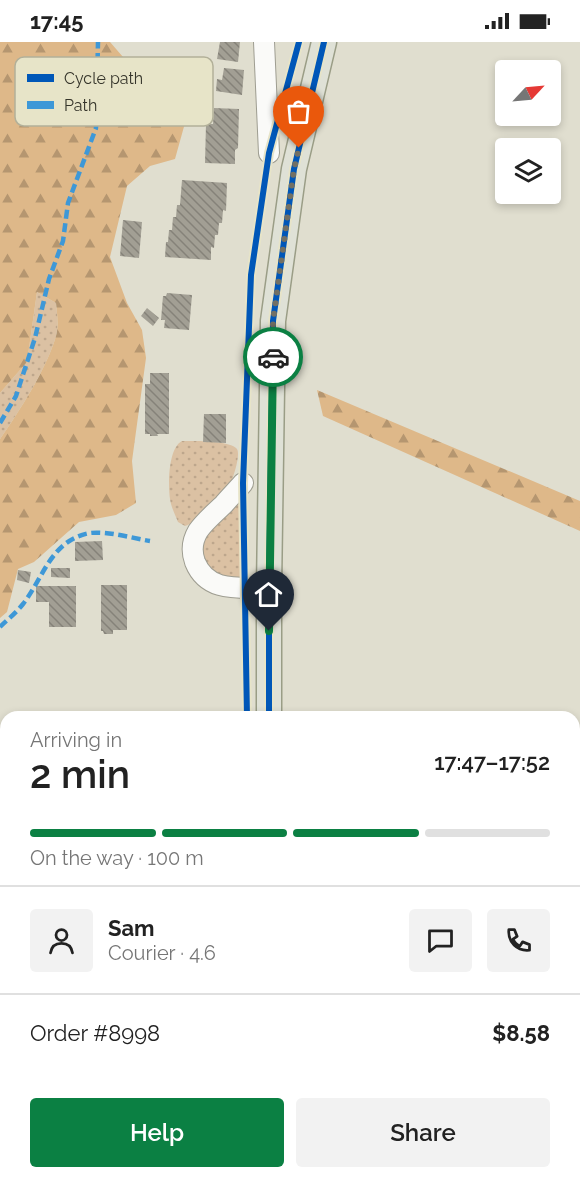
<!DOCTYPE html>
<meta charset="utf-8">
<style>
:root{--surface:#fff;--page:#f2f2f2;--text:#222;--muted:#767676;--line:#e0e0e0;--accent:#0b8043}
body{margin:0;font-family:Raleway,sans-serif;background:var(--page);color:var(--text);height:100vh;display:flex;flex-direction:column;font-size:22px;white-space:nowrap}
*{box-sizing:border-box;margin:0}
p{font-size:20px;color:var(--muted)}
.icon{flex:none;width:33px;height:33px;fill:none;stroke:currentColor;stroke-width:2;stroke-linecap:round;stroke-linejoin:round}
.map{position:relative;flex:1;overflow:hidden}
.drawer{position:absolute;left:0px;top:669px;width:580px;height:468px;display:flex;flex-direction:column;background:var(--surface);border-radius:18px 18px 0 0;box-shadow:0 3px 9px #0003}
.drawer>*{flex:none}
.needle{width:39px;rotate:64deg}
.fabs{position:absolute;left:495px;top:18px;display:grid;gap:12px}
.fabs a{display:grid;place-items:center;width:66px;height:66px;border-radius:6px;background:var(--surface);box-shadow:0 3px 9px #0003;font-size:30px}
.pin{position:absolute;display:grid;place-items:center;width:51px;height:51px;color:#fff;margin:-62px -26px;border-radius:50% 50% 50% 0;rotate:-45deg;box-shadow:0 0 6px #0007}
.pin .icon{rotate:45deg}
.courier{position:absolute;display:grid;place-items:center;width:60px;height:60px;margin:-30px;border:4px solid #0b8043;border-radius:50%;background:#fff;color:#222;box-shadow:0 2px 8px #0007}
.summary em{font-style:normal;font-weight:600}
.summary div{display:flex;flex-direction:column-reverse}
.summary{display:flex;align-items:center;justify-content:space-between;height:102px;padding:0 30px}
h1{font-size:39px;font-weight:600;line-height:45px}
.bar{display:grid;grid-template-columns:repeat(4,1fr);gap:9px 6px;align-content:center;height:72px;padding:0 30px}
.bar i{height:8px;border-radius:4px;background:var(--line)}
.bar .current{background:var(--accent)}
.bar p{grid-column:span 4}
.line{display:flex;align-items:center;gap:15px;padding:0 30px;border-top:2px solid var(--line)}
.line div{flex:1}
.round{display:grid;place-items:center;flex:none;width:63px;height:63px;border-radius:6px;background:var(--page)}
.action{display:flex;gap:12px;margin-top:auto;padding:12px 30px}
.action a{flex:1;height:69px;border-radius:6px;background:var(--accent);color:#fff;font-size:24px;font-weight:600;line-height:69px;text-align:center}
.action a+a{background:var(--page);color:var(--text)}
.status{display:flex;justify-content:space-between;align-items:center;height:42px;padding:0 30px;background:var(--surface);direction:ltr}
.status svg{height:16px;fill:currentColor}
.map>svg:first-child{display:block}
.grass{fill:url(#grass-dots)}
.forest{fill:url(#forest-firs)}
.building{fill:url(#building-back-hatch)}
.lines{fill:none;stroke-linecap:round;stroke-linejoin:round}
.minor-casing{stroke:#9e9d91;stroke-width:22}
.major-casing{stroke:#9a9d86;stroke-width:27}
.minor{stroke:#fafaf8;stroke-width:20}
.major{stroke:#dfe1d6;stroke-width:24}
.quiet{stroke:#3e98d7;stroke-width:4.5;stroke-dasharray:9 4.5;stroke-linecap:butt}
.cycleway-casing{stroke:#e7e4c8;stroke-width:10}
.cycleway{stroke:#0057b8;stroke-width:6}
.done{stroke:#727064;stroke-width:6;stroke-dasharray:0 10.8}
.route{stroke:#0b8043;stroke-width:8}
.key{fill:#e7e4c8;stroke:#b2b099;stroke-width:1.5}
.key-label{font-size:16px;fill:#36352b}
</style>
<div class="status"><b>17:45</b><svg viewBox="0 0 49 12"><path d="M0 12V9h3v3zM5 12V6h3v6zM10 12V3h3v9zM15 12V0h3v12zM26 1h20v11H26zM47 4h2v5h-2z"/></svg></div>
<div class="map">
<svg width="580" height="1137" viewBox="0 0 580 1137">
<defs>
<pattern id="grass-dots" width="8" height="8" patternUnits="userSpaceOnUse" patternTransform="scale(1.5)"><rect width="8" height="8" fill="#dbc1a3"/><path d="M2 2h.1M6 6h.1" fill="none" stroke="#bda68c" stroke-width="1.8" stroke-linecap="round"/></pattern>
<pattern id="forest-firs" width="22" height="20" patternUnits="userSpaceOnUse" patternTransform="scale(1.5)"><rect width="22" height="20" fill="#deb889"/><path d="M5 1l3.5 6h-7zM16 11l3.5 6h-7z" fill="#b59670"/></pattern>
<pattern id="building-back-hatch" width="6" height="6" patternUnits="userSpaceOnUse" patternTransform="scale(1.5)"><rect width="6" height="6" fill="#a29f94"/><path d="M-1 5l2 2M0 0l6 6M5-1l2 2" fill="none" stroke="#858279"/></pattern>
</defs>
<rect width="100%" height="100%" fill="#e0decf"/>
<g class="grass">
<path d="M 37,250 L 56,261 C 57,271 59,284 56,294 C 46,328 20,368 0,397 L 0,351 L 27,320 Z"/>
<path d="M 182,399 C 193,399 230,398 237,407 C 241,413 232,442 227,447 C 220,456 195,482 185,484 L 178,480 C 175,472 171,465 170,457 C 168,443 168,406 182,399 Z"/>
<path d="M 238,458 L 241,459 L 241,535 L 235,538 L 219,536 L 200,516 L 205,491 Z"/>
</g>
<g class="forest">
<path d="M 0,0 L 110,0 L 143,38 L 166,55 L 190,63 L 175,117 L 150,124 L 127,144 L 110,215 L 127,261 L 142,288 L 146,316 L 132,419 L 136,461 L 116,473 L 79,480 L 34,520 L 18,527 L 7,570 L 0,576 L 0,397 C 20,368 46,328 56,294 C 59,284 57,271 56,261 L 37,250 L 27,320 L 0,351 Z"/>
<path d="M 317,348 L 580,459 L 580,489 L 323,374 Z"/>
</g>
<g class="building">
<path d="M 220,0 L 240,0 L 238,20 L 217,17 Z"/>
<path d="M 224,26 L 244,28 L 242,53 L 216,49 L 217,37 L 222,38 Z"/>
<path d="M 214,66 L 239,67 L 238,106 L 235,108 L 235,122 L 205,121 L 206,82 L 213,82 Z"/>
<path d="M 182,138 L 227,141 L 226,169 L 223,168 L 222,181 L 219,181 L 218,193 L 215,193 L 214,206 L 211,205 L 211,218 L 165,215 L 166,200 L 168,200 L 169,188 L 172,188 L 173,175 L 176,175 L 177,163 L 180,163 Z"/>
<path d="M 123,178 L 142,180 L 139,216 L 120,214 Z"/>
<path d="M 167,251 L 192,253 L 189,288 L 164,286 L 165,278 L 161,278 L 163,254 L 166,254 Z"/>
<path d="M 147,266 L 159,276 L 153,284 L 141,274 Z"/>
<path d="M 150,331 L 169,331 L 169,392 L 157,392 L 158,394 L 150,394 L 150,392 L 145,392 L 145,342 L 150,342 Z"/>
<path d="M 204,372 L 226,372 L 226,401 L 203,400 Z"/>
<path d="M 102,499 L 103,518 L 75,519 L 75,500 Z"/>
<path d="M 51,526 L 70,526 L 70,536 L 51,535 Z"/>
<path d="M 18,528 L 31,530 L 29,541 L 17,538 Z"/>
<path d="M 101,543 L 127,543 L 127,588 L 113,588 L 113,592 L 104,592 L 103,589 L 101,589 Z"/>
<path d="M 36,544 L 76,544 L 76,585 L 49,585 L 49,560 L 36,560 Z"/>
</g>
<g class="lines">
<g class="minor-casing">
<g id="minor">
<path d="M 264,0 L 269,111"/>
<path d="M 243,441 C 237,448 230,455 224,462 C 215,471 205,479 198,489 C 192,499 191,509 195,520 C 208,552 241,545 269,546"/>
</g>
</g>
<g class="major-casing">
<g id="major">
<path d="M 269,675 L 269,546 L 273,279 L 294,127 L 324,0"/>
<path d="M 275,1131 L 275,1137"/>
</g>
</g>
<use href="#minor" class="minor"/>
<use href="#major" class="major"/>
<g class="quiet">
<path d="M 0,381 L 16,354 L 35,296 L 49,237 L 63,199 L 68,161 L 96,86 L 98,0"/>
<path d="M 0,585 C 7,578 16,571 23,562 C 44,535 51,498 90,491 C 108,489 132,496 150,499"/>
<path d="M 0,713 L 6,714"/>
</g>
<g class="cycleway-casing">
<g id="cycleway">
<path d="M 247,675 L 243,441 L 251,233 L 269,111 L 299,0"/>
<path d="M 269,675 L 269,546 L 273,279 L 294,127 L 324,0"/>
</g>
</g>
<use href="#cycleway" class="cycleway"/>
</g>
<g class="lines">
<path class="done" d="M 273,315 L 273,279 L 294,127 L 299,106"/>
<path class="route" d="M 269,589 L 273,315"/>
</g>
<rect x="15" y="15" width="198" height="69" rx="9" class="key"/>
<rect x="27" y="32" width="27" height="8" fill="#0057b8"/>
<rect x="27" y="59" width="27" height="8" fill="#3e98d7"/>
<g class="key-label">
<text x="64" y="42">Cycle path</text>
<text x="64" y="69">Path</text>
</g>
</svg>
<div class="fabs">
<a><svg class="needle" viewBox="-14 -14 28 28"><path d="M0-13l5 13h-10z" fill="#e53935"/><path d="M0 13l5-13h-10z" fill="#767676"/></svg></a>
<a><svg class="icon" aria-label="layers" viewBox="0 0 24 24"><path d="M12 4l9 5-9 5-9-5zM3 14l9 5 9-5"/></svg></a>
</div>
<div class="pin" style="left:299px;top:106px;background:#ea580c"><svg class="icon" aria-label="bag" viewBox="0 0 24 24"><path d="M5 8h14l-1 12H6zM9 8a3 3 0 0 1 6 0"/></svg></div>
<div class="pin" style="left:269px;top:589px;background:#1f2937"><svg class="icon" aria-label="home" viewBox="0 0 24 24"><path d="M3 11l9-7 9 7M6 9v11h12V9"/></svg></div>
<div class="courier" style="left:273px;top:315px"><svg class="icon" aria-label="car" viewBox="0 0 24 24"><path d="M5 17H2v-5l4-1 3-4h7l3 4 3 1v5h-3M9 17h6M6 11h13"/><circle cx="7" cy="17" r="2"/><circle cx="17" cy="17" r="2"/></svg></div>
<section class="drawer">
<div class="summary"><div><h1>2 min</h1><p>Arriving in</p></div><em>17:47–17:52</em></div>
<div class="bar"><i class="current"></i><i class="current"></i><i class="current"></i><i></i><p>On the way · 100 m</p></div>
<div class="line" style="height:108px"><a class="round"><svg class="icon" aria-label="person" viewBox="0 0 24 24"><circle cx="12" cy="8" r="4"/><path d="M4 21q1-7 8-7t8 7"/></svg></a><div><b>Sam</b><p>Courier · 4.6</p></div><a class="round"><svg class="icon" aria-label="chat" viewBox="0 0 24 24"><path d="M4 5h16v11H9l-5 4z"/></svg></a><a class="round"><svg class="icon" aria-label="phone" viewBox="0 0 24 24"><path d="M5 4h4l2 5-3 2q2 4 5 5l2-3 5 2v4C11 20 4 13 5 4z"/></svg></a></div>
<div class="line" style="height:78px"><div>Order #8998</div><b>$8.58</b></div>
<div class="action"><a>Help</a><a>Share</a></div>
</section>
</div>
